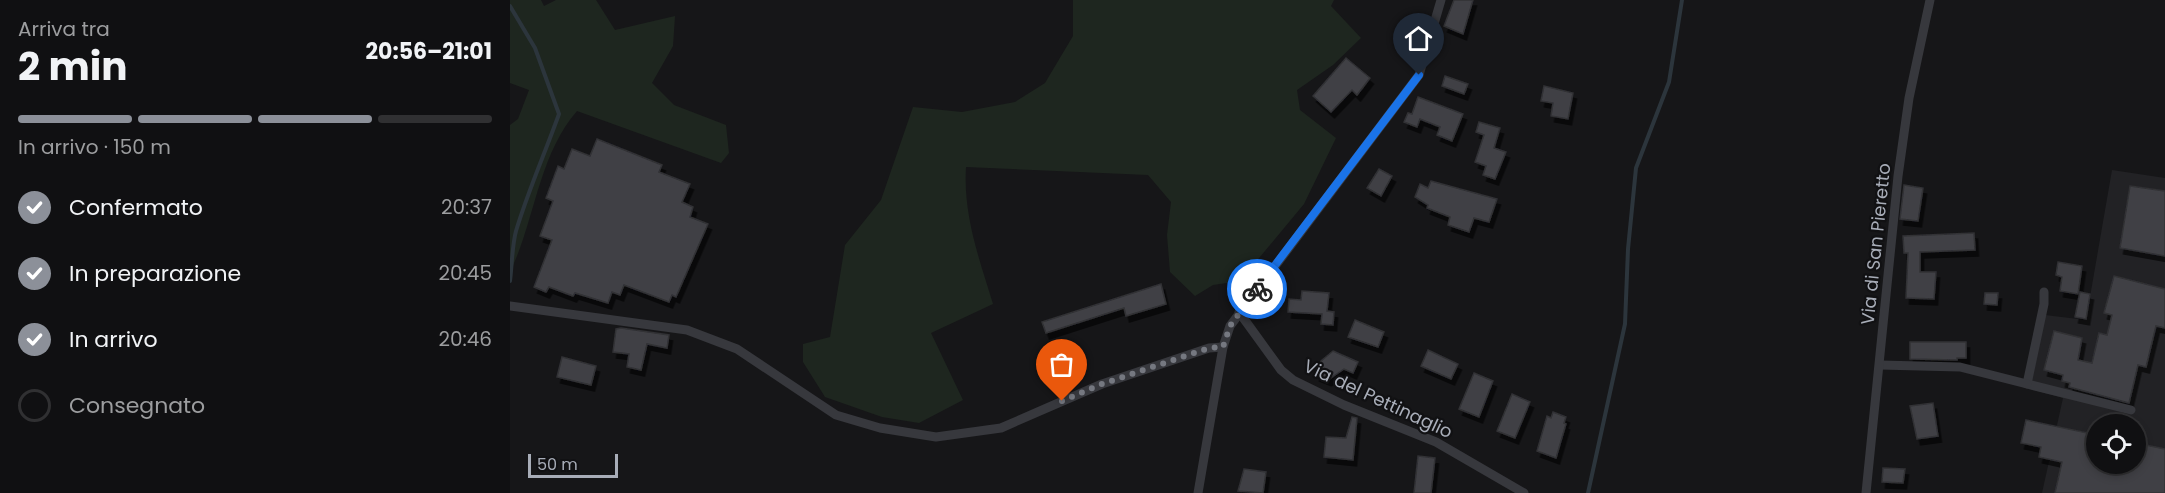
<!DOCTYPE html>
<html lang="it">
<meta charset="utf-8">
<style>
:root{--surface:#101012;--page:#19191b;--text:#f1f3f6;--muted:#9c9d9f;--line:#303032;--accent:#8c9099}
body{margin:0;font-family:Poppins,sans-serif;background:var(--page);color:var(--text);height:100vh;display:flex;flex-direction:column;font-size:22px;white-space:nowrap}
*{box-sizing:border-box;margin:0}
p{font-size:20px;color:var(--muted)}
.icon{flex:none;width:33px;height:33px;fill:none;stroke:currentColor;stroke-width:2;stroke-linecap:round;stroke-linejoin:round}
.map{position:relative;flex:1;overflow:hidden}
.side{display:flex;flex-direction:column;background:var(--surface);width:510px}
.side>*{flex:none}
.buttons{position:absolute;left:1576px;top:414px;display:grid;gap:12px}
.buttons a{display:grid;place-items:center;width:60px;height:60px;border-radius:50%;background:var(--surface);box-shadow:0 3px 9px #0003,0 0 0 2px var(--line);font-size:30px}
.scale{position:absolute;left:18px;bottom:15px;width:90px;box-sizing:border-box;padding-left:6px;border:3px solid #a8adb8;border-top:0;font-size:16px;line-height:21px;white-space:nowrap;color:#a8adb8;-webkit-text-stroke:4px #111113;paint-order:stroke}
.pin{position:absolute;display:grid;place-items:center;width:51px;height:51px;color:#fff;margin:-62px -26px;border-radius:50% 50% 50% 0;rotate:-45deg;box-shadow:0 0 6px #0007}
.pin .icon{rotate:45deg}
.courier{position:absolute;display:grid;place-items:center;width:60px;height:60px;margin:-30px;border:4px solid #1a73e8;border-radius:50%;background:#fff;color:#222;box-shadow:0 2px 8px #0007}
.summary em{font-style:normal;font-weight:700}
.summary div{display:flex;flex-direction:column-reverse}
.summary{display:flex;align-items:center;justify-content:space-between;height:102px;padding:0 18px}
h1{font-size:39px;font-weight:700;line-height:45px}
.bar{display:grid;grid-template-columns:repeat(4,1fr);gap:9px 6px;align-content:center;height:72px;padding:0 18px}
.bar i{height:8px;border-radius:4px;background:var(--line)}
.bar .active{background:var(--accent)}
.bar p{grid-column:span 4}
ol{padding:0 18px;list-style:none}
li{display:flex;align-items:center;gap:18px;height:66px}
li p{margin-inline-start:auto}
li .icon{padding:6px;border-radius:50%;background:var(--accent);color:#fff;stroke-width:4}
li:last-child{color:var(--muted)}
li i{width:33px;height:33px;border:3px solid var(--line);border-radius:50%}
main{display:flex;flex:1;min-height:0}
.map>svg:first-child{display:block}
.built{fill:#222225;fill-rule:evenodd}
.green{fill:#1e261f}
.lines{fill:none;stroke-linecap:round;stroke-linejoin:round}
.stream{stroke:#2c353c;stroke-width:4}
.building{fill:#404145;stroke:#303034;stroke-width:1.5;filter:url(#shadow)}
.minor{stroke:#37383d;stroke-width:9}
.done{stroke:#757880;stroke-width:6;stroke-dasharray:0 10.8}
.route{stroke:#1a73e8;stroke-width:8}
.labels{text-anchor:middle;stroke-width:4.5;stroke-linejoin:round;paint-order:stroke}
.street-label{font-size:18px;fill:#a8adb8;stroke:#111113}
</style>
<main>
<section class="side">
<div class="summary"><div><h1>2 min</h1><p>Arriva tra</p></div><em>20:56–21:01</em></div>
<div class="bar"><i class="active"></i><i class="active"></i><i class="active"></i><i></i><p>In arrivo · 150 m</p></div>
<ol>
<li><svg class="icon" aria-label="check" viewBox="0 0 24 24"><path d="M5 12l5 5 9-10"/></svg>Confermato<p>20:37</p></li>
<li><svg class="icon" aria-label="check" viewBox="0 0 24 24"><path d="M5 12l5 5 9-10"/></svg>In preparazione<p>20:45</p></li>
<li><svg class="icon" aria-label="check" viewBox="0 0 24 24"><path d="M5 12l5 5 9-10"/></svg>In arrivo<p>20:46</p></li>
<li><i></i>Consegnato</li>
</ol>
</section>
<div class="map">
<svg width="1655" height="493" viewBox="0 0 1655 493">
<defs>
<filter id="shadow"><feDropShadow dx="3.5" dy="6" stdDeviation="0" flood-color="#0009"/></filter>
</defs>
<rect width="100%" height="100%" fill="#161618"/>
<path class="built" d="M 1602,170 L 1655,178 L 1655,493 L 1532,493 L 1553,398 L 1520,389 L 1535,315 L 1576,320 ZM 1587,424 L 1626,424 L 1626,464 L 1587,464 Z"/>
<g class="green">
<path d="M 0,0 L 31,0 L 34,6 L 46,0 L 86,0 L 105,30 L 165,16 L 163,46 L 142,83 L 164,105 L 216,125 L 219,153 L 211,163 L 67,111 C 28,156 25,221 0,272 L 0,125 L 8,119 L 19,90 L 0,83 Z"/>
<path d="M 563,0 L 824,0 L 821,6 L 851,38 L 823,65 L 787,90 L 790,110 L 826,138 L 794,204 L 730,281 L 703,285 L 685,296 L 660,272 L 657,235 L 661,202 L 638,175 L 456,167 C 453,215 469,258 483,304 L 421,333 L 453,400 L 409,423 L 372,417 L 315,397 L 293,362 L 293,344 L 320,337 L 335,245 L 371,200 L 403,107 L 452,112 L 505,102 L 535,83 L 563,36 Z"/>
</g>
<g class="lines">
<g class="stream">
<path d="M 0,6 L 25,48 L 49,114 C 35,153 18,191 6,231 C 2,246 2,265 0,281"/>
<path d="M 1078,493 L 1115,324 L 1118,249 L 1126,168 L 1159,82 L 1172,0"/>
</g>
</g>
<g class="building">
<path d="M 944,0 L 963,0 L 953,34 L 934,26 Z"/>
<path d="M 836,58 L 860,78 L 847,95 L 842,90 L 821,112 L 803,96 Z"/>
<path d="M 935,76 L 958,84 L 954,94 L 932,86 Z"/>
<path d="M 1034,86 L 1063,93 L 1058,119 L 1041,116 L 1043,103 L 1031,101 Z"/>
<path d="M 908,97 L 953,114 L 942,141 L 927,135 L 930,127 L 910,119 L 907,127 L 894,122 L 898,113 L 902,114 Z"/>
<path d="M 969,122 L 990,128 L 984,148 L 996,152 L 985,179 L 973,175 L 976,166 L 965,162 L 974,135 L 966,132 Z"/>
<path d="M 87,139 L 152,165 L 149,172 L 180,184 L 172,202 L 183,207 L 180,217 L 198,224 L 166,297 L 162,295 L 159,302 L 114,285 L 110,295 L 102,292 L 98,303 L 65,293 L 63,296 L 39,287 L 36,292 L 24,287 L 42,240 L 30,236 L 43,201 L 36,198 L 48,166 L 54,169 L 62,149 L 80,156 Z"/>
<path d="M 869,169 L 882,176 L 871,196 L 857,188 Z"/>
<path d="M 921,181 L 987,199 L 979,222 L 964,218 L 959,232 L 938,225 L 940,217 L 917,208 L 918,205 L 905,197 L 910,184 L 918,188 Z"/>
<path d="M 1394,185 L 1413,188 L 1408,221 L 1390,219 Z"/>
<path d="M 1620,186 L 1655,191 L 1655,256 L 1610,248 Z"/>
<path d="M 1464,233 L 1465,250 L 1410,252 L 1410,272 L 1426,272 L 1424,299 L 1396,298 L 1398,253 L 1394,253 L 1393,236 Z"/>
<path d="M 1548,262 L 1572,266 L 1568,294 L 1550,291 L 1552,277 L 1546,275 Z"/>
<path d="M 1604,276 L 1655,289 L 1655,328 L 1646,326 L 1636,367 L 1628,365 L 1619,403 L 1559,387 L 1560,383 L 1552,381 L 1553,375 L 1534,370 L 1544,331 L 1572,338 L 1568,360 L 1582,363 L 1589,333 L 1597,335 L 1602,315 L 1594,313 Z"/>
<path d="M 651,284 L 656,304 L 616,316 L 614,308 L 536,333 L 532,322 Z"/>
<path d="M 792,291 L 819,293 L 817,311 L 824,312 L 823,325 L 811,324 L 812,314 L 778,312 L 779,299 L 791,300 Z"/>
<path d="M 1570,292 L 1580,294 L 1576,319 L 1565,317 Z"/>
<path d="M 1475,293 L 1488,293 L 1487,305 L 1474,304 Z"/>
<path d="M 845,320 L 874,332 L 868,347 L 838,337 Z"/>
<path d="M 111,328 L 159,335 L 157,348 L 137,344 L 131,370 L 117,367 L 119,354 L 103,352 L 106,329 Z"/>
<path d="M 1400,342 L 1456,342 L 1456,358 L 1447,358 L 1447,360 L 1400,359 Z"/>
<path d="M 918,350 L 948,364 L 941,379 L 911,366 Z"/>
<path d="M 823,351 L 848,362 L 843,373 L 834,369 L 818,380 L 806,375 L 811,361 Z"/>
<path d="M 52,357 L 86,366 L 81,385 L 47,377 Z"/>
<path d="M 964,373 L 983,381 L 969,417 L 949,409 Z"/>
<path d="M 1002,394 L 1020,402 L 1005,438 L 987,431 Z"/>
<path d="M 1423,403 L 1428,436 L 1407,439 L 1400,406 Z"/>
<path d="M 1043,412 L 1056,417 L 1054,423 L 1056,424 L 1046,458 L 1027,451 L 1037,416 L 1041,418 Z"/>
<path d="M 842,417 L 847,418 L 843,460 L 814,457 L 816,437 L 836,438 Z"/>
<path d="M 1516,420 L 1587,435 L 1587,464 L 1626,464 L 1626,443 L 1655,449 L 1655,493 L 1545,493 L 1552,462 L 1529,457 L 1531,447 L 1511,443 Z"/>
<path d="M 908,456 L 925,458 L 921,493 L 904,493 Z"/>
<path d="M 1373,468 L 1395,469 L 1393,483 L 1372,482 Z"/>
<path d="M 734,469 L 756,472 L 753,493 L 728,491 Z"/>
</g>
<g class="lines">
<g class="minor">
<path d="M 1534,292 L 1534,304 L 1517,384 L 1621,410"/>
<path d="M 0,306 L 177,330 L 227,349 L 326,415 L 370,428 L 426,437 L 491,428 L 592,384 L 699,348 L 713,347"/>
<path d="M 729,312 L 771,370 L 783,380 L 834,405 L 926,442 L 1014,493"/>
<path d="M 1370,365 L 1450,367 L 1517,384"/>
<path d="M 688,493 L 713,347 L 720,326 L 909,75 L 931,0"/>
<path d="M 1356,493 L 1388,176 L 1399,98 L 1420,0"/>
</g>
</g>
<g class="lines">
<path class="done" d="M 552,401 L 592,384 L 699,348 L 713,347 L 720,326 L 747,289"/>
<path class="route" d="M 747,289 L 909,75"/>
</g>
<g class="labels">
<g class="street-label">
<text transform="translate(1366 244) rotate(-84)" y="6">Via di San Pieretto</text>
<text transform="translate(868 399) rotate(25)" y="6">Via del Pettinaglio</text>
</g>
</g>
</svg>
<div class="buttons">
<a><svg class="icon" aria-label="locate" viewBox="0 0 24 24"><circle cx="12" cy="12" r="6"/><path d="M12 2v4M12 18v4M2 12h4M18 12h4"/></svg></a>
</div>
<div class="scale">50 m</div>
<div class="pin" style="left:552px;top:401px;background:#ea580c"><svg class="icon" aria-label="bag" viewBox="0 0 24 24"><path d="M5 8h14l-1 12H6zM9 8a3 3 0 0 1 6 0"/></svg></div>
<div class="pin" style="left:909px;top:75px;background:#1f2937"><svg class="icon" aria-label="home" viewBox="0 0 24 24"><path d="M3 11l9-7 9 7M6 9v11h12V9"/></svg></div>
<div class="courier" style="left:747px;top:289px"><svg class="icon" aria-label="bike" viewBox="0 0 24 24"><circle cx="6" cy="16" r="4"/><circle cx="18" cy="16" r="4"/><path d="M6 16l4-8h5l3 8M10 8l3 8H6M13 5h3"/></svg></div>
</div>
</main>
